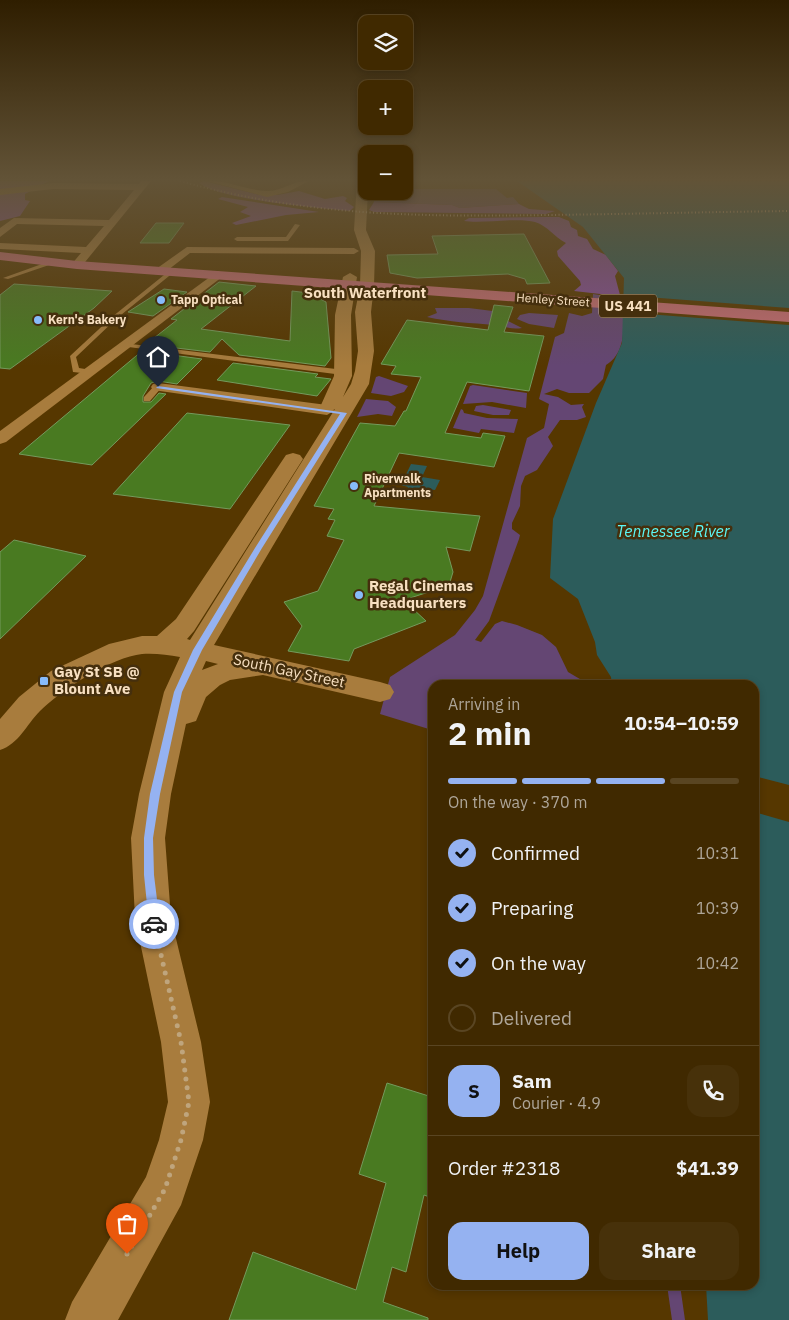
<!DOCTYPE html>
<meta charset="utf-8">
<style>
:root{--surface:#402900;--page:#47310a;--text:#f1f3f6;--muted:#aea699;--line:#594522;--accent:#95b2f1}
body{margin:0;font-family:"IBM Plex Sans",sans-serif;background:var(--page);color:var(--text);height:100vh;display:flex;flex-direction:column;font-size:19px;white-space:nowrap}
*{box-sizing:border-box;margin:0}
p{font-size:16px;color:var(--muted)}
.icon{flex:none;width:28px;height:28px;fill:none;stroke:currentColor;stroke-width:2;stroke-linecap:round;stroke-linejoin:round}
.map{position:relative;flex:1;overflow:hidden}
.side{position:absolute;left:428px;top:680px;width:331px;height:610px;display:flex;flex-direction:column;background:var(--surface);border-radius:15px;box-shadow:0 2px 8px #0003,0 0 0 1px var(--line)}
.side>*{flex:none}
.fabs{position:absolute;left:358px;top:15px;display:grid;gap:10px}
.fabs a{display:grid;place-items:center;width:55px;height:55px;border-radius:10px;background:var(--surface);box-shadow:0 2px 8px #0003,0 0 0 1px var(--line);font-size:25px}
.pin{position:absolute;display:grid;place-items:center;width:42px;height:42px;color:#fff;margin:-51px -21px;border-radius:50% 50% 50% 0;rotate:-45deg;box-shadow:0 0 5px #0007}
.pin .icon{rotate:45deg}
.courier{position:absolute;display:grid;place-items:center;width:50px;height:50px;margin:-25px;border:4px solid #95b2f1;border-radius:50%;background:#fff;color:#222;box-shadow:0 1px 6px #0007}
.headline em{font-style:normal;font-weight:700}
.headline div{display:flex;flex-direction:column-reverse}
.headline{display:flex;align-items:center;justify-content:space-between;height:85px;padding:0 20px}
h1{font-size:32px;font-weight:700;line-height:38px}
.bar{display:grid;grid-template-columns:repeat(4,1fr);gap:8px 5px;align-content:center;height:60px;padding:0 20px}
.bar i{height:6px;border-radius:4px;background:var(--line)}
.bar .active{background:var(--accent)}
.bar p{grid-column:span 4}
.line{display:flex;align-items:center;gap:12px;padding:0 20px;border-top:1px solid var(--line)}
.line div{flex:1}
.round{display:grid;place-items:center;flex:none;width:52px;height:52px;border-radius:15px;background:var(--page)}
ol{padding:0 20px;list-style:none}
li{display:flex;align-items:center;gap:15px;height:55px}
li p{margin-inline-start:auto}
li .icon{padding:5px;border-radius:50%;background:var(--accent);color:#111;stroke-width:4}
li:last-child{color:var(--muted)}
li i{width:28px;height:28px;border:2px solid var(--line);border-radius:50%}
.primary-button{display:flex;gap:10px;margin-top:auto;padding:10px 20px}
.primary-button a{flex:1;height:58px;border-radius:15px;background:var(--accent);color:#111;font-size:20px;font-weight:700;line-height:58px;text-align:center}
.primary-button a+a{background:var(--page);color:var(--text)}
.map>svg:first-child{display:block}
.green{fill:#644673}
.forest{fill:#824d9b}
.water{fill:#2c5c5b}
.pier{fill:#563700}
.building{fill:#497a21;stroke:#749a5d}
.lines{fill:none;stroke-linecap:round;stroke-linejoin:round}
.lane{fill:#a87c3d;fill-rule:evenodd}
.street{fill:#a87c3d;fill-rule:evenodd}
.secondary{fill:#a87c3d;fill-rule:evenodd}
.highway{fill:#c46c75;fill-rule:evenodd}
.rail{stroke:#d5bb97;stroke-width:2;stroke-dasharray:1 2.5;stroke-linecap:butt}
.route{fill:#95b2f1}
.done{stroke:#bfa57d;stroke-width:5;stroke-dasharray:0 9}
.poi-dot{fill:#87bbfb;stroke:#452f0d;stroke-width:2}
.labels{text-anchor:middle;stroke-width:5;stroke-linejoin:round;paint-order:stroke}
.far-poi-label{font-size:12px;font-weight:bold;fill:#f8e0c1;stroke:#452f0d;text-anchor:start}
.far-street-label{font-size:12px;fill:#f8e0c1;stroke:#452f0d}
.shield{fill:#452f0d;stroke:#c2ab8b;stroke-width:1}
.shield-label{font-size:14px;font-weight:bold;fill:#f8e0c1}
.far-quarter-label{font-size:15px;font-weight:bold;fill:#f8e0c1;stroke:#452f0d}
.poi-label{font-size:15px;font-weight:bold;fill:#f8e0c1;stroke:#452f0d;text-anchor:start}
.street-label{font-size:15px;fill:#f8e0c1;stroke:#452f0d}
.water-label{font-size:16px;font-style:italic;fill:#5bf6f4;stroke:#452f0d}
</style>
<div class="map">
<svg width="789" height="1320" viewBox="0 0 789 1320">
<rect width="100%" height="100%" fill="#563700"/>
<g class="green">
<path d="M 404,189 L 496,189 L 507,198 L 513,197 L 519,204 L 460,208 L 452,205 L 374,202 L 374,191 L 404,191 Z"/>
<path d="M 593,294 L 624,299 C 623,322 628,352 606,365 L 603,379 L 589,393 L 569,393 L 557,389 L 544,394 L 558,397 L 571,405 L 584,404 L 582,407 L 586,417 L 577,420 L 560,420 L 548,437 L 553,446 L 537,470 L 525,476 L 521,486 L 520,506 L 512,523 L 512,529 L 520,535 L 519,539 L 489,621 L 475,640 L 481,642 L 495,624 L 502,621 L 517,625 L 542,635 L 556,647 L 568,672 L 590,685 L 432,685 L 432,730 L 380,714 L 390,677 L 455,635 L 475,610 L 483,596 L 527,438 L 544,428 L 549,404 L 539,399 L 555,337 L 564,333 L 569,313 L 582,316 L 592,313 Z"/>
<path d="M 435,308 L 469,308 L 508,313 L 506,320 L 522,328 C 511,330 504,326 494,325 C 472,323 449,322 427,317 L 437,313 Z"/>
<path d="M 529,313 L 558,315 L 554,328 L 529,324 L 517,319 L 520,315 Z"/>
<path d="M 379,376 L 408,386 L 404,392 L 391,396 L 371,393 L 376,377 Z"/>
<path d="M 473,385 L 527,393 L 526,408 L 492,402 L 463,404 L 470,386 Z"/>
<path d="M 366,399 L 388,401 L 396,407 L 392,416 L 378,414 L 357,417 Z"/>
<path d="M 483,405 L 511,410 L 509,415 L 493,415 L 474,411 L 476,406 Z"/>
<path d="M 461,409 L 463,410 L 464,413 L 487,418 L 518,419 L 514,433 L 481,429 L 479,433 L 453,428 Z"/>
<path d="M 667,1285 L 680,1285 L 685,1320 L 672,1320 Z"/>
</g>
<g class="forest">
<path d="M 0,181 L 49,181 L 25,194 L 25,200 L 30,201 L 20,216 L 0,221 Z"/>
<path d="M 204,181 L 260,195 L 277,195 L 299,191 L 325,199 L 343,196 L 347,198 L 345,201 L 354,207 L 350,211 C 319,208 221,200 199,183 Z"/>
<path d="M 222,197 L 319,212 L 286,215 L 236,225 L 232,223 L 251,216 L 240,212 L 248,207 L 218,199 Z"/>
<path d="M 374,202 L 452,205 L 460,208 L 519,204 L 529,209 L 555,211 L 546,214 L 374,212 L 369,210 Z"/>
<path d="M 544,217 L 559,217 L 569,221 L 571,227 L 577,230 L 578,236 L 587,239 L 593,249 L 606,255 L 618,271 L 615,276 L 620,295 L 618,296 L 574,291 L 581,285 L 580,281 L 558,256 L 557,251 L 566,243 C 554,237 548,226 535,222 C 518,217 483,224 464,221 L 469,218 Z"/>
</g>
<g class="water">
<path d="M 517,181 L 789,181 L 789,1320 L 708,1320 L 706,1285 L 754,1285 L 754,685 L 612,685 L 611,677 L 597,655 L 595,642 L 578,599 L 550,578 L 553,519 L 596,403 L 622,343 L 624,278 L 583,227 Z"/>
<path d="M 411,464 L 427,466 L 422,477 L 440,480 L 435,490 L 416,488 L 411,500 L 397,498 L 400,492 L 406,492 L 408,487 L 401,485 Z"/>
</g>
<g class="pier">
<path d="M 621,295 L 789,308 L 789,325 L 621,312 Z"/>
<path d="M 754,776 L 789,785 L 789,822 L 754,812 Z"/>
</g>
<g class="building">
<path d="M 156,223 L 184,223 L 169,243 L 140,243 Z"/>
<path d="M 524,234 L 550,283 L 527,284 L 525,279 L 508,274 L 417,278 L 390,273 L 387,255 L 438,254 L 432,236 Z"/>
<path d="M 219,282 L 256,286 L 201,329 L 290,341 L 292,291 L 309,293 L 326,302 L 331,358 L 325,366 L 239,355 L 222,339 L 210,352 L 151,345 L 160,338 L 154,338 L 177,320 L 171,319 Z"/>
<path d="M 14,284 L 112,291 L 94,308 L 10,369 L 0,368 L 0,295 Z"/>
<path d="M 164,289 L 187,292 L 153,316 L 128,312 Z"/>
<path d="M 494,305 L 513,307 L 504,332 L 544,336 L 529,391 L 467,382 L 445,433 L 481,438 L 483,433 L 505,436 L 494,467 L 399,453 L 374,506 L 480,516 L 470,551 L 446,547 L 453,572 L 450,582 L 438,589 L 410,598 L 416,604 L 411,607 L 426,621 L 354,649 L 349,661 L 288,651 L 302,626 L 284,602 L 318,591 L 344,540 L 327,536 L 335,520 L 328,519 L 334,509 L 314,506 L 360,423 L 395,426 L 404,411 L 406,411 L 421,377 L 391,374 L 396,366 L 381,364 L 407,320 L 488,330 Z"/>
<path d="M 142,351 L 202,359 L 177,384 L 158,381 L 151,383 L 143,396 L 143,402 L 151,402 L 159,393 L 166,394 L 92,465 L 19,454 Z"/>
<path d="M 233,363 L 318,374 L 315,377 L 331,379 L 317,396 L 217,380 Z"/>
<path d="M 187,413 L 290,425 L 230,509 L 113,494 Z"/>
<path d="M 14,540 L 86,556 L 0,639 L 0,552 Z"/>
<path d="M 387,1083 L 432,1097 L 432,1198 L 424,1195 L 406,1272 L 392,1267 L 383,1302 L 428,1318 L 428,1320 L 229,1320 L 253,1252 L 356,1290 L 386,1183 L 359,1174 Z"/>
</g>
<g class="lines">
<g class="lane">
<path d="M 295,224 L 300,225 L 288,241 L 237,241 L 234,239 L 237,237 L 286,237 Z"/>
<path d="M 53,260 L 55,263 L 8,279 L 3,278 Z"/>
<path d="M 169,271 L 174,272 L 116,319 L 76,357 L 79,368 L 91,370 L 91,374 L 73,372 L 70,356 L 112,317 Z"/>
<path d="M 123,343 L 344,370 L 348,372 L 344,374 L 335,374 L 121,346 L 120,345 Z"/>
<path d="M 155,385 L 162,387 L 150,401 L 144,401 L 144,397 Z"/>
</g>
<g class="street">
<path d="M 141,181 L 151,181 L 81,267 L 73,267 L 71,265 L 81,253 L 0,249 L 0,243 L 86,247 L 104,226 L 17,224 L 0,237 L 0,228 L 14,218 L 109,220 L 134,190 L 53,189 L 0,195 L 0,189 L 53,183 L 139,184 Z"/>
<path d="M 207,181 C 228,180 246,190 266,191 C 281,192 293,180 309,181 L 288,192 L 267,197 Z"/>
<path d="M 187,247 L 354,248 L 359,251 L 354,254 L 190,253 L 164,273 L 156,273 L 156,269 Z"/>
<path d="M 218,271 L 222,273 L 222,277 L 6,442 L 0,444 L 0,431 Z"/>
<path d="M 158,383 L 327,405 L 335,410 L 327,415 L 153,390 L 151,387 L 153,384 Z"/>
</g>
<path class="secondary" d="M 357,181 L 366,181 L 366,191 L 368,191 L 366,230 L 375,251 L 374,286 L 371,312 L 374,351 L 369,384 L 214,645 L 380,682 L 390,685 L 394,692 L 390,699 L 380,702 L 263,675 L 230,680 L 220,685 L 206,697 L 196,721 L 186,724 L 171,794 L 165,838 L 171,918 L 201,1042 L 210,1102 L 203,1140 L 181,1205 L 118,1320 L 65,1320 L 72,1302 L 146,1177 L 159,1140 L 168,1102 L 161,1042 L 135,918 L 131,838 L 139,794 L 164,692 L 180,657 C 168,655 155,653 142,654 C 112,657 61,690 40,711 C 26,725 19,744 0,750 L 0,719 L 19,697 L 51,671 L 109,644 L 142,636 L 157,636 L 176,619 L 286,455 L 293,453 L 300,455 L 303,459 L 194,631 L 187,639 L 190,640 L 335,409 L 323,409 L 321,405 L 334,376 L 335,315 L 343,277 L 350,273 L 357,277 L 351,315 L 352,376 L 343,397 L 351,384 L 355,371 L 358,351 L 355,312 L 360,286 L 361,251 L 354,230 ZM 206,661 L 218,664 L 202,670 Z"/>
<path class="highway" d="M 0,252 L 77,261 L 789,312 L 789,322 L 77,269 L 0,260 Z"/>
<path class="rail" d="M 180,181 C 306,216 418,217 547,215 C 628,214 708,212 789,211"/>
</g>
<linearGradient id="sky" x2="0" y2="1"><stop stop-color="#2f1e00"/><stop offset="0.49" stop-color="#625337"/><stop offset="1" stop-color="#625337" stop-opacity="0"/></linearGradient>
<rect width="789" height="366" fill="url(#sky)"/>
<path class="route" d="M 158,386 L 347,413 L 262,548 L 202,650 L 182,692 L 160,794 L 153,838 L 154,875 L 160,924 L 154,929 L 149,924 L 144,875 L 144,838 L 150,794 L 174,692 L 193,650 L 255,548 L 340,414 L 156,388 Z"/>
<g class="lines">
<path class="done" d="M 127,1254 L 165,1189 L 181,1140 L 189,1102 L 181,1042 L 154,924"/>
</g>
<g class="poi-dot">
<circle cx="161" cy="300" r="5"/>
<circle cx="38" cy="320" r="5"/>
<circle cx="354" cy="486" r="5"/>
<circle cx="359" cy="595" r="5"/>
<rect x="39" y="676" width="10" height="10" rx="2.5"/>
</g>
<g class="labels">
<g class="far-poi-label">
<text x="171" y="304">Tapp Optical</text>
<text x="48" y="324">Kern's Bakery</text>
<text x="364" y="483">Riverwalk<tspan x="364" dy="14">Apartments</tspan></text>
</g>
<g class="far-street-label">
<text transform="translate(553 300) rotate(4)" y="4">Henley Street</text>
</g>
<rect class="shield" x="599" y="294.5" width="58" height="23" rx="4"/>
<g class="shield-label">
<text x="628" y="311">US 441</text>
</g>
<g class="far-quarter-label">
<text x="365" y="298">South Waterfront</text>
</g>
<g class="poi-label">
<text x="369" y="591">Regal Cinemas<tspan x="369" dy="17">Headquarters</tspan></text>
<text x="54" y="677">Gay St SB @<tspan x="54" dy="17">Blount Ave</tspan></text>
</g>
<g class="street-label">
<text transform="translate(289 671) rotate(12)" y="5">South Gay Street</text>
</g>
<g class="water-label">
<text x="673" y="537">Tennessee River</text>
</g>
</g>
</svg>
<div class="fabs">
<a><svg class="icon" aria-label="layers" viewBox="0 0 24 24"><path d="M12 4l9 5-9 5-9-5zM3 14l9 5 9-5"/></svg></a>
<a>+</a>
<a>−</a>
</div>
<div class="pin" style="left:127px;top:1254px;background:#ea580c"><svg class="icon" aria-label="bag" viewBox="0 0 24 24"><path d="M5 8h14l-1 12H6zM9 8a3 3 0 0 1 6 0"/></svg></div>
<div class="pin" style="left:158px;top:387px;background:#1f2937"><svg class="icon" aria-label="home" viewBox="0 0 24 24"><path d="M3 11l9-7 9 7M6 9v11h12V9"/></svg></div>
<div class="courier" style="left:154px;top:924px"><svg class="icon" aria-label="car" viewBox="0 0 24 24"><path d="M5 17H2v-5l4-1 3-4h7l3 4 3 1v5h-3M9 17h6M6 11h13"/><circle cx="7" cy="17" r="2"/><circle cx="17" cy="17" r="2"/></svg></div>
<section class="side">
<div class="headline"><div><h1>2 min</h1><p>Arriving in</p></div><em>10:54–10:59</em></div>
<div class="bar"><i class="active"></i><i class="active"></i><i class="active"></i><i></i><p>On the way · 370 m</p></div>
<ol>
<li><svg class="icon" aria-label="check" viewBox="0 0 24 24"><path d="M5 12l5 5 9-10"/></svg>Confirmed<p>10:31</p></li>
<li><svg class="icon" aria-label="check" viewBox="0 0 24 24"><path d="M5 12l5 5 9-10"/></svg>Preparing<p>10:39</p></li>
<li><svg class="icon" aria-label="check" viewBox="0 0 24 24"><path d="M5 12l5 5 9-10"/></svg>On the way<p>10:42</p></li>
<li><i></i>Delivered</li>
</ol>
<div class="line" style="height:90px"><b class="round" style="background:var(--accent);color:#111">S</b><div><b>Sam</b><p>Courier · 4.9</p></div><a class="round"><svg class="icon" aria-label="phone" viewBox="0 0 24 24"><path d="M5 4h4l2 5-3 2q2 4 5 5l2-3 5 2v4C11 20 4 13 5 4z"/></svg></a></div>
<div class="line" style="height:65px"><div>Order #2318</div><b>$41.39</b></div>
<div class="primary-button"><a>Help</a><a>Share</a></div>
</section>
</div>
